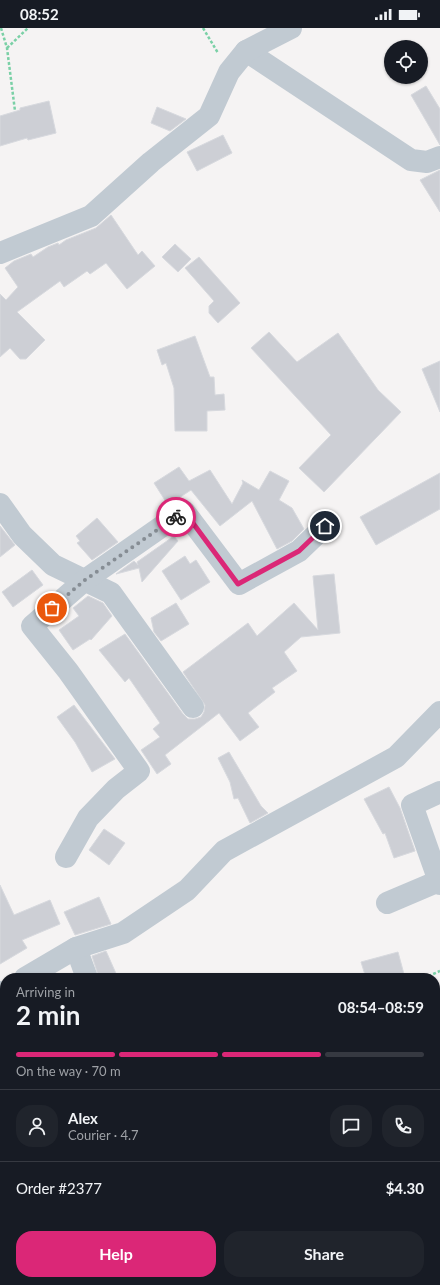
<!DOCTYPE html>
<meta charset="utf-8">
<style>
:root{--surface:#171b24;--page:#20242c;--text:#f1f3f6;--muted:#9ea1a6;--line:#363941;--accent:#db2777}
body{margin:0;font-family:Lato,sans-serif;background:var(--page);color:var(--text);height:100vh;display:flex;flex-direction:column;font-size:15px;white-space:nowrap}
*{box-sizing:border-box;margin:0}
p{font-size:13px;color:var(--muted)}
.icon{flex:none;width:22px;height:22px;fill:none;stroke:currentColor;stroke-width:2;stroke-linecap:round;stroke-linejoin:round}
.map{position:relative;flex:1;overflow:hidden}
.sheet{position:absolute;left:0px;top:945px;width:440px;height:312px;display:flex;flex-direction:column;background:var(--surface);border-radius:16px 16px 0 0;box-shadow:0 1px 3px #0004}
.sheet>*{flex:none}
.fabs{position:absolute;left:384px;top:12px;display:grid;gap:8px}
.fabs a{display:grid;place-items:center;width:44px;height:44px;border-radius:50%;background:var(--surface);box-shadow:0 1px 3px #0004;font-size:20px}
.pin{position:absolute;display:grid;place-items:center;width:34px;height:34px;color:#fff;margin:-17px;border:2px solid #fff;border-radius:50%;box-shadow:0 1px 4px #0007}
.courier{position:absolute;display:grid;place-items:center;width:40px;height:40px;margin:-20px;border:3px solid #db2777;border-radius:50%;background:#fff;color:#222;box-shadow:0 1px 5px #0007}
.summary em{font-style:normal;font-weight:700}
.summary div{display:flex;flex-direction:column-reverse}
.summary{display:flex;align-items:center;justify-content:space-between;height:68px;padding:0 16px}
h1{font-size:26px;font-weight:700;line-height:30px}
.bar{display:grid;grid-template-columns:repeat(4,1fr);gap:6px 4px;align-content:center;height:48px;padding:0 16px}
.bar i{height:5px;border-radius:3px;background:var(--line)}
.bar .selected{background:var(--accent)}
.bar p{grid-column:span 4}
.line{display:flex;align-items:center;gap:10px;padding:0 16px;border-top:1px solid var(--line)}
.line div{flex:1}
.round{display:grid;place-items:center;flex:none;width:42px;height:42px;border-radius:16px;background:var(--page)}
.action{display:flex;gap:8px;margin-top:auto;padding:8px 16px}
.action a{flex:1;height:46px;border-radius:16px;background:var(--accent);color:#fff;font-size:16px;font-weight:700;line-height:46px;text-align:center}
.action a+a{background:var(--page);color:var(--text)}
.status{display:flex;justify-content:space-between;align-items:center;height:28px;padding:0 20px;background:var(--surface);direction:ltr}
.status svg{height:11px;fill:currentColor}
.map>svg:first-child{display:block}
.building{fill:#cdcfd5;stroke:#d7d9de}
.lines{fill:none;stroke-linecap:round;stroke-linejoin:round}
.path{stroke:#7ad0a6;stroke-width:2.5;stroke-dasharray:3 2;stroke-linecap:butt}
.street{stroke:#c1cad2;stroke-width:22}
.done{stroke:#868d94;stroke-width:4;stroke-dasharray:0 7.2}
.route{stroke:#db2777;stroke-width:5}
</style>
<div class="status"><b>08:52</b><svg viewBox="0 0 49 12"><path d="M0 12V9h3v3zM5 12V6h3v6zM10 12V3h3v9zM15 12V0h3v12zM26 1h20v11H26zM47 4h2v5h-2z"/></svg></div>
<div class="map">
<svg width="440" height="1257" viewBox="0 0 440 1257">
<rect width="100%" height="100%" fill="#f5f3f3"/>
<g class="building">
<path d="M 426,58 L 440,81 L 440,117 L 411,67 Z"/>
<path d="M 49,73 L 56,105 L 28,112 L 27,110 L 0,118 L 0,88 L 20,82 L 20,80 Z"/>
<path d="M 157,79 L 186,91 L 170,103 L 151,95 Z"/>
<path d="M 223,107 L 232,125 L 197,143 L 187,124 Z"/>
<path d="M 440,142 L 440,184 L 420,152 Z"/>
<path d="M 111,187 L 138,227 L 142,223 L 155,238 L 127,261 L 106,235 L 90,246 L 87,243 L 64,259 L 60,253 L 17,284 L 45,312 L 26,331 L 20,331 L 10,320 L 0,329 L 0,266 L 6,272 L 18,259 L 5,240 L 14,233 L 31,226 L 33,229 L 48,219 L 58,215 L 59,217 L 66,212 L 96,200 Z"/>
<path d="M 175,216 L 191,231 L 178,244 L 162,229 Z"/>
<path d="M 199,229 L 240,275 L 218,295 L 209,285 L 209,278 L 214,273 L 185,240 Z"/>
<path d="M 269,304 L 297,334 L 338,305 L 378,362 L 401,384 L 324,464 L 299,440 L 331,407 L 251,320 Z"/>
<path d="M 195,308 L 210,349 L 214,349 L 215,367 L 224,366 L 225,382 L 207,383 L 207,403 L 175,403 L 174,360 L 166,335 L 162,337 L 157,322 Z"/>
<path d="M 440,333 L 440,384 L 422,341 Z"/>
<path d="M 179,439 L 189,453 L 210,442 L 232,476 L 243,455 L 242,452 L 259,462 L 270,443 L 289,453 L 279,472 L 292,480 L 304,501 L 292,513 L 277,521 L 252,473 L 220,498 L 191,462 L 168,477 L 154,455 Z"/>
<path d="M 440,445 L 440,481 L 376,517 L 360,489 Z"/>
<path d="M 97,490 L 118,514 L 92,532 L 77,515 L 80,513 L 76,508 Z"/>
<path d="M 0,498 L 15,517 L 0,529 Z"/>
<path d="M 174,508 L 178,513 L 142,554 L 139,540 L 116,546 L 134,533 L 138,537 L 137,534 Z"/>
<path d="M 185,528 L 190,536 L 196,532 L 210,554 L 181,572 L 162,543 Z"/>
<path d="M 32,542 L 43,557 L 13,579 L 2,564 Z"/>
<path d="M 334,546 L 340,605 L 301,609 L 284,624 L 297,643 L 272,660 L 275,664 L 248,685 L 259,699 L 240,713 L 219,685 L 165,727 L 171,736 L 157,746 L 141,722 L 160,709 L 153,701 L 160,695 L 129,650 L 125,654 L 99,622 L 125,606 L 183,686 L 188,691 L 195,691 L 201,689 L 204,684 L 205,677 L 183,644 L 248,595 L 257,608 L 294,575 L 318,602 L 313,548 Z"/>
<path d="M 88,568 L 103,575 L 112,588 L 91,612 L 90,611 L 73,622 L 59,602 L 79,588 L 73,580 Z"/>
<path d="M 176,575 L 189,596 L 161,613 L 154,604 L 151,590 Z"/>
<path d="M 74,677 L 115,731 L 92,744 L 75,714 L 57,689 Z"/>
<path d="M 229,724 L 261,778 L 268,785 L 250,795 L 238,770 L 234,771 L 230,754 L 218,730 Z"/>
<path d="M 389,759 L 400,780 L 415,823 L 394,830 L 385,805 L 383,806 L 364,771 Z"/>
<path d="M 104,801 L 125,815 L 109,837 L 89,822 Z"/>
<path d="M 0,857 L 14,887 L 50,872 L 60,896 L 22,912 L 27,920 L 0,936 Z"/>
<path d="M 99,869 L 111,896 L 75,907 L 64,884 Z"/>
<path d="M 106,923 L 118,950 L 99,950 L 92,928 Z"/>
<path d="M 398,924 L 405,950 L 366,950 L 361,934 Z"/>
</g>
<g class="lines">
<g class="path">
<path d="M 1,0 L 7,20 L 15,83"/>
<path d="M 203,0 L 218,25"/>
<path d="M 7,20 L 28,0"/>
<path d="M 424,950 L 440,943"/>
</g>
<g class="street">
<path d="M 246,23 L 411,132 L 427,134 L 440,129"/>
<path d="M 0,225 L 91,188 L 151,134 L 209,88 L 229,44 L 246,23 L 291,0"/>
<path d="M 0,476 L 22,507 L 53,537 L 111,565 L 193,679"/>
<path d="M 440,764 L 412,777 L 440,856"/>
<path d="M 66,829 L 88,790 L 116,761 L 139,743 L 68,643 L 32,598 L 85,552 L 184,483 L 239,556 L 299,523 L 325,498"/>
<path d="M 387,875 L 439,853"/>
<path d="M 76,920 L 87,950"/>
<path d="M 25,950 L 76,920 L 123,905 L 187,862 L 224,823 L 396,729 L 440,684"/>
<path d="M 1,964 L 5,973"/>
<path d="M 435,1168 L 440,1167"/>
<path d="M 0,1248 L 5,1248"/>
<path d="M 46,1252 L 48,1257"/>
<path d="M 211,1257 L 213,1252"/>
</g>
</g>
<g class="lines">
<path class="done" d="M 52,580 L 85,552 L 176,489"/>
<path class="route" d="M 176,489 L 184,483 L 238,556 L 299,523 L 325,498"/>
</g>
</svg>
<div class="fabs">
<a><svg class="icon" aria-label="locate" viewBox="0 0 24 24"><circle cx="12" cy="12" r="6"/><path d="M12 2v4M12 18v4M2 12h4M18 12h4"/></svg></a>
</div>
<div class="pin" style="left:52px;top:580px;background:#ea580c"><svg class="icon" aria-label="bag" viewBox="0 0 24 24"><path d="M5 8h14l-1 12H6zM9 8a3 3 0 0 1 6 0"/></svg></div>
<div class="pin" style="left:325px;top:498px;background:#1f2937"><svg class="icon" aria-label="home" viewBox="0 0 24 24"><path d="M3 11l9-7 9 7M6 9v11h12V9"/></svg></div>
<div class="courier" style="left:176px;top:489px"><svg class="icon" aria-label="bike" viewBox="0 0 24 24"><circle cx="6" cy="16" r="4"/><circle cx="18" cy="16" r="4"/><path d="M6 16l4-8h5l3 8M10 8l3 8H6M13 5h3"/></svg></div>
<section class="sheet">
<div class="summary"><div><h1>2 min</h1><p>Arriving in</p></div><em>08:54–08:59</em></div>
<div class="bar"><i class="selected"></i><i class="selected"></i><i class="selected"></i><i></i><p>On the way · 70 m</p></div>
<div class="line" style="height:72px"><a class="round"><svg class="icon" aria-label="person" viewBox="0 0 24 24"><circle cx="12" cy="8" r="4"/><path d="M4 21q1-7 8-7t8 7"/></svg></a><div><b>Alex</b><p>Courier · 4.7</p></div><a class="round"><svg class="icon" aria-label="chat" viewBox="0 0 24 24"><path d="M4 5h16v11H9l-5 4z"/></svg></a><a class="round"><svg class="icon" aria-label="phone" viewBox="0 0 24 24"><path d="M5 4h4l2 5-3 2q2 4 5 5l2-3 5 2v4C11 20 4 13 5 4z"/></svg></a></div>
<div class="line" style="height:52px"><div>Order #2377</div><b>$4.30</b></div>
<div class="action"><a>Help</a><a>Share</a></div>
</section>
</div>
